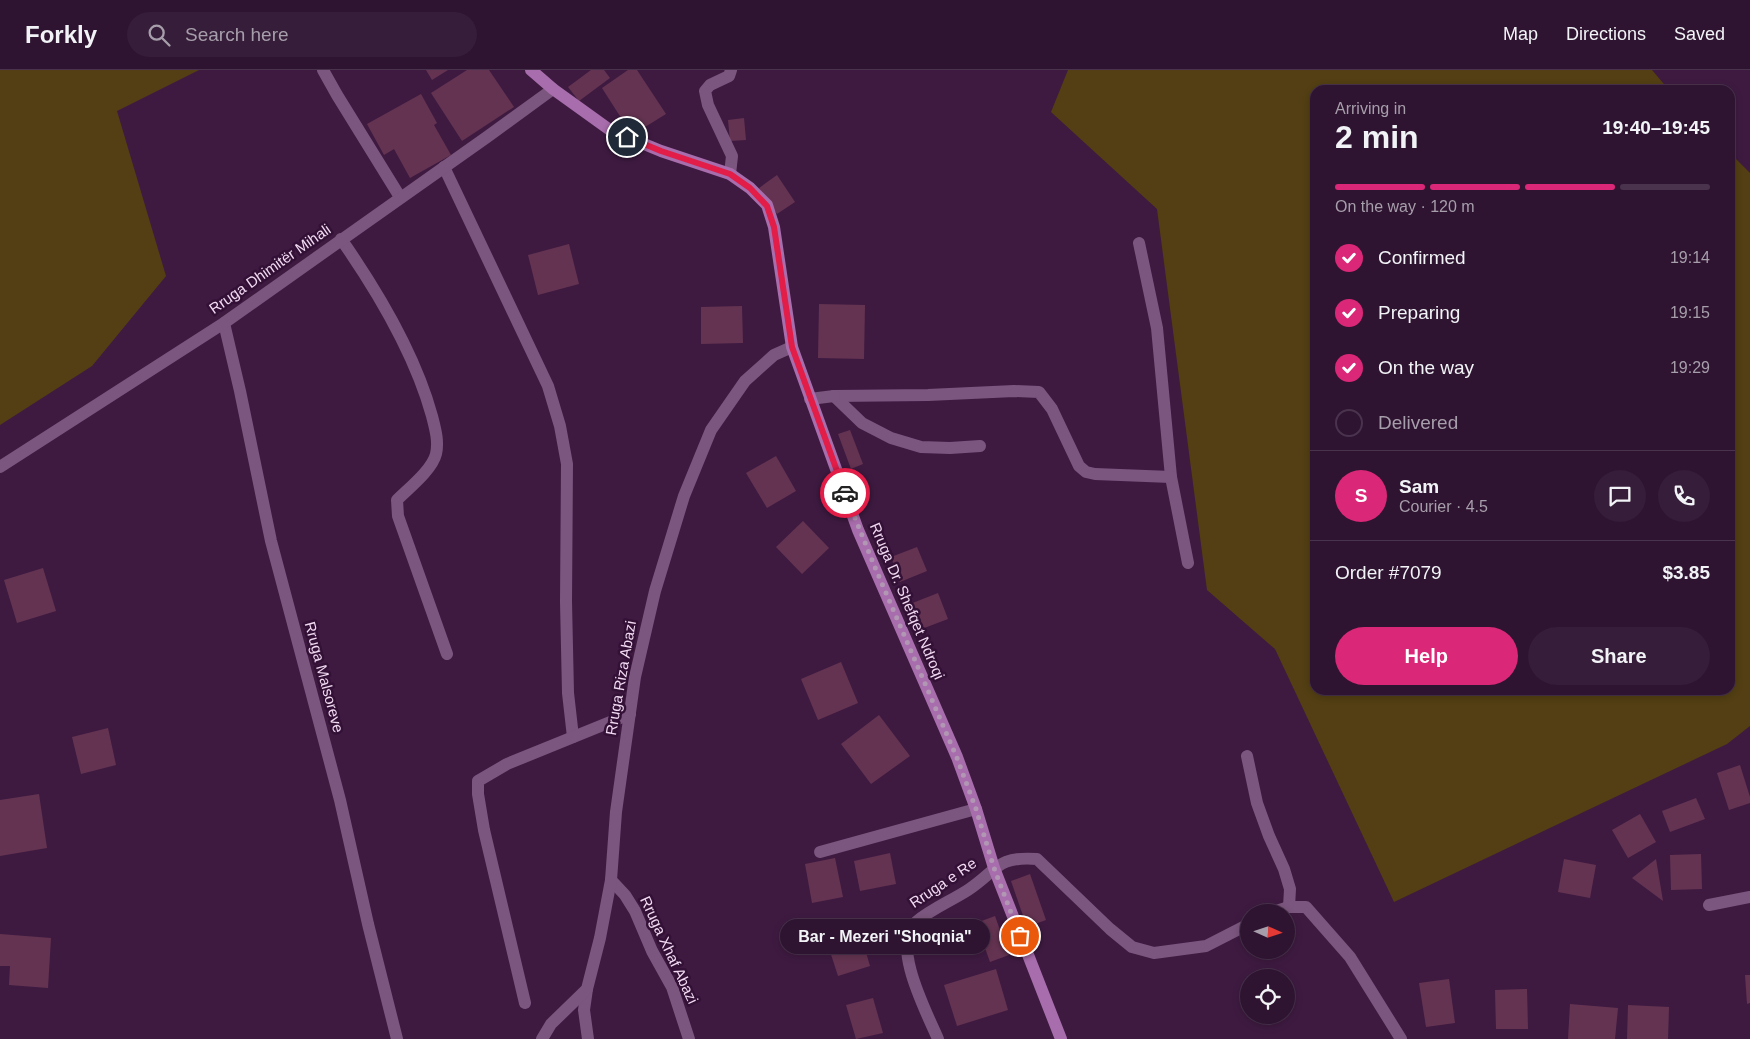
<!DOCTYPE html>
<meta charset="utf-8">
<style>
:root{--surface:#2e1431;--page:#361d39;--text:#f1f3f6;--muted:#a79eab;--line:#49334d;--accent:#db2777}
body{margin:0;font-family:Helvetica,sans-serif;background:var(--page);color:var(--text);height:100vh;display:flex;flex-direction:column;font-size:19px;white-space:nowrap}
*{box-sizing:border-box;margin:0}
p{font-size:16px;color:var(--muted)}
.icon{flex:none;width:28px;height:28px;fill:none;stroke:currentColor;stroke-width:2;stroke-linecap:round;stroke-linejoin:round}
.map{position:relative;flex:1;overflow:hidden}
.sheet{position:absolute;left:1310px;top:15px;width:425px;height:610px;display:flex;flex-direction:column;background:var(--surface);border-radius:15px;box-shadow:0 2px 8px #0003,0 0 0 1px var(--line)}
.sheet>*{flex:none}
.needle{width:32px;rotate:93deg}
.tools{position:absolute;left:1240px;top:834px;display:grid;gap:10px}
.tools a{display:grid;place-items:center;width:55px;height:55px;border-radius:50%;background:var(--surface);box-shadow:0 2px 8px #0003,0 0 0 1px var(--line);font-size:25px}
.pin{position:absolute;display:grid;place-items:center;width:42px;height:42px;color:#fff;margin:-21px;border:2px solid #fff;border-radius:50%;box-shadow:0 1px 5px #0007}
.courier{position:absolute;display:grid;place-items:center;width:50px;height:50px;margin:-25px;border:4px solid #e11d48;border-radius:50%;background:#fff;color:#222;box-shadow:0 1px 6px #0007}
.bubble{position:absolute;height:35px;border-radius:18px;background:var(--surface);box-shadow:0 2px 8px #0003,0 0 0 1px var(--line);font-size:16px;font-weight:700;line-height:35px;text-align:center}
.summary em{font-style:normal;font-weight:700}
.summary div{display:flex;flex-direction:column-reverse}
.summary{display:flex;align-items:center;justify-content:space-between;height:85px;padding:0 25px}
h1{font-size:32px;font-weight:700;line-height:38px}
.bar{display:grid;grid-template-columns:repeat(4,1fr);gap:8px 5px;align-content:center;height:60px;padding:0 25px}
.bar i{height:6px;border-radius:4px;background:var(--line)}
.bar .current{background:var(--accent)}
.bar p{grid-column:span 4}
.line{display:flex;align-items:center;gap:12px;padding:0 25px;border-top:1px solid var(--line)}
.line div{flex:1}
.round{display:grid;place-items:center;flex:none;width:52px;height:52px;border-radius:26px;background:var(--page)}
ol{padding:0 25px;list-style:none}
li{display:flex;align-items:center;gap:15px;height:55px}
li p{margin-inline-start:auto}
li .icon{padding:5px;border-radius:50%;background:var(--accent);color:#fff;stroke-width:4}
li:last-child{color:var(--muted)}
li i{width:28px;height:28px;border:2px solid var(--line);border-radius:50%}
.action{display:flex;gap:10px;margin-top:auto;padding:10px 25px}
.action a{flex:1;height:58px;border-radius:30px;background:var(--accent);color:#fff;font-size:20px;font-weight:700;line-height:58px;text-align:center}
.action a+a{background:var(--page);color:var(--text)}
header{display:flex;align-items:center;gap:30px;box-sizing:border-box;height:70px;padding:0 25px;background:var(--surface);border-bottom:1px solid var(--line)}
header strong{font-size:24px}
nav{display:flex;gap:28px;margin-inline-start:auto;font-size:18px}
.search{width:350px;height:45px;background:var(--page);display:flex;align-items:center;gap:12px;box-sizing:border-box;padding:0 18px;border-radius:28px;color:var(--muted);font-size:19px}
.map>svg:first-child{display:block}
.green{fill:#533f13}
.building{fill:#643351}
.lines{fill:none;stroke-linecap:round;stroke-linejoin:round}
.service{stroke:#7b567e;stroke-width:12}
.minor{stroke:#7b567e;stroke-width:12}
.secondary{stroke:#a86dac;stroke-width:12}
.done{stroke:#b297b4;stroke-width:5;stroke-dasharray:0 9}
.route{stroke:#e11d48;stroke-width:6}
.labels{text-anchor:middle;stroke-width:5;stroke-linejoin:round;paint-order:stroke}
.street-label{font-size:15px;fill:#f1daf2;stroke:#331036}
</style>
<header>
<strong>Forkly</strong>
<div class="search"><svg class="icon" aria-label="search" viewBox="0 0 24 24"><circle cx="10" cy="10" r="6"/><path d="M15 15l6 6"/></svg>Search here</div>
<nav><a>Map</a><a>Directions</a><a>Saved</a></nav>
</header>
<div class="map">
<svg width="1750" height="969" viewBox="0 0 1750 969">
<rect width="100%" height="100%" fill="#3e1a41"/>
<g class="green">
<path d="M 0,0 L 199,0 L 117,41 L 166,206 L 92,296 L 0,355 Z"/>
<path d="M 1068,0 L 1652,0 L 1669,20 L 1315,20 L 1315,620 L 1730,620 L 1730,83 L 1750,103 L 1750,656 L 1727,674 L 1394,832 L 1275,579 L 1207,520 L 1157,139 L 1051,42 Z"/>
</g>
<g class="building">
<path d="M 426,0 L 448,0 L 432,10 Z"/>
<path d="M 467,0 L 489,0 L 514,37 L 462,71 L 431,23 Z"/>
<path d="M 591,0 L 604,0 L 610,8 L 579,31 L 568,17 Z"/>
<path d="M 628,0 L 637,0 L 666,44 L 632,65 L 602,18 Z"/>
<path d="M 421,24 L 437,53 L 434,55 L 451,85 L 410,108 L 394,79 L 384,85 L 367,54 Z"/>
<path d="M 744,48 L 746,70 L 730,71 L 728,50 Z"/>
<path d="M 777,105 L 795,132 L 777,144 L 759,118 Z"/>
<path d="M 569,174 L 579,214 L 538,225 L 528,185 Z"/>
<path d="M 819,234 L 865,235 L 864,289 L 818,288 Z"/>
<path d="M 742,236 L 743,273 L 701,274 L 701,237 Z"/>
<path d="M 850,360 L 863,394 L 851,399 L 838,364 Z"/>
<path d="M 776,386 L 796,421 L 767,438 L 746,403 Z"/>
<path d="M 803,451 L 829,478 L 802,504 L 776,477 Z"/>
<path d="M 917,477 L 927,501 L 900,512 L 891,487 Z"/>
<path d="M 43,498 L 56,541 L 17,553 L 4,510 Z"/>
<path d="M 938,523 L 948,549 L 919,560 L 910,534 Z"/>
<path d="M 841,592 L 858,633 L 818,650 L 801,609 Z"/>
<path d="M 879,645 L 910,686 L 871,714 L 841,674 Z"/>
<path d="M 108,658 L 116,695 L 81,704 L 72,667 Z"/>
<path d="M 1740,695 L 1750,727 L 1750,733 L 1729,740 L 1717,703 Z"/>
<path d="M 39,724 L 47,778 L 0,786 L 0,730 Z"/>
<path d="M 1696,728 L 1705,749 L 1670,762 L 1662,741 Z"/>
<path d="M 1640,744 L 1656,772 L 1628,788 L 1612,760 Z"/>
<path d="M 890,783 L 896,814 L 860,821 L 854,791 Z"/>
<path d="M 1701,784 L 1702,819 L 1671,820 L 1670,785 Z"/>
<path d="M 835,788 L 843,827 L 812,833 L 805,794 Z"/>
<path d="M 1564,789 L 1596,795 L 1590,828 L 1558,822 Z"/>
<path d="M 1656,789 L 1663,831 L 1632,808 Z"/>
<path d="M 1030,804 L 1046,850 L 1027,857 L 1011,811 Z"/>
<path d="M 995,846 L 1009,885 L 990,892 L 976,853 Z"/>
<path d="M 859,858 L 870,896 L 838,906 L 826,869 Z"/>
<path d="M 0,864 L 51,868 L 48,918 L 9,915 L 10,896 L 0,896 Z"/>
<path d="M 996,899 L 1008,940 L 957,956 L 944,915 Z"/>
<path d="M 1745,905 L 1750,905 L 1750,933 L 1747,934 Z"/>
<path d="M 1449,909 L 1455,953 L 1426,957 L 1419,913 Z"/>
<path d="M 1527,919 L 1528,959 L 1496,959 L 1495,920 Z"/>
<path d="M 873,928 L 883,963 L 856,969 L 846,935 Z"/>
<path d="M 1570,934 L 1618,938 L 1615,969 L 1568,969 Z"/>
<path d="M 1628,935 L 1669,937 L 1668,969 L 1627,969 Z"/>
</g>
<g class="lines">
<g class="service">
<path d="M 730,104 L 732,86 L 708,35 L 705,21 L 710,15 L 729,6 L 731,0"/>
<path d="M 1139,173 L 1157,258 L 1171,407 L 1188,493"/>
<path d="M 834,326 L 928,325 L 1014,321 L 1039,322 L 1052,339 L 1079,396 L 1086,402 L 1095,404 L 1171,407"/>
<path d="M 834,326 L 862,353 L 891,368 L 921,377 L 950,378 L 980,376"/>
<path d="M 1247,686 L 1257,733 L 1269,766 L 1284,799 L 1290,819 L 1289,837"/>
<path d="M 820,782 L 976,739"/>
</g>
<g class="minor">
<path d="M 323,0 L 337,25 L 400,127"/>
<path d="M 444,97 L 548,316 L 560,356 L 567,394 L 566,532 L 568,623 L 573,667"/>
<path d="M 341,169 C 378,222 415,284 432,346 C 435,358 439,371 436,384 C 432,400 409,418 397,430 L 398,446 L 447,584"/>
<path d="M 224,253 L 240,321 L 271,471 L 340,730 L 368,854 L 397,969"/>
<path d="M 810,329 L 834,326"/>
<path d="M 0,397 L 224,253 L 487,67 L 553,19"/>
<path d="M 611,810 L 625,825 L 635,841 L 652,881 L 672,917 L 689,969"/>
<path d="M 1709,835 L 1750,827"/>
<path d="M 1273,842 L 1289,837 L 1306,837 L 1350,887 L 1401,969"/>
<path d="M 587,919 L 584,940 L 588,969"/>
<path d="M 525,933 L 484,760 L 478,724 L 478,711 L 507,694 L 630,644"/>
<path d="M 542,969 L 551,954 L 587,919 L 600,868 L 611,810 L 616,742 L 635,607 L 655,521 L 684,426 L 711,360 L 745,311 L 774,285 L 792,277"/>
<path d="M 938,969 C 927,943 890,874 916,852 C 931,839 951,831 968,820 C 998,800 996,786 1037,789 L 1110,859 L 1132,877 L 1154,883 L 1206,876 L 1249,854"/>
</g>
<path class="secondary" d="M 531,0 L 553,19 L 610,60 L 661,81 L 730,104 L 750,118 L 767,135 L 774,157 L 792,277 L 858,460 L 957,687 L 976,739 L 994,798 L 1061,969"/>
</g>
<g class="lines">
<path class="done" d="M 845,423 L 874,495 L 957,688 L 976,739 L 994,798 L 1020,866"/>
<path class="route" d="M 627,67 L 661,81 L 730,104 L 750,118 L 767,136 L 774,157 L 792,277 L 845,423"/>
</g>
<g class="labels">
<g class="street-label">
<text transform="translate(270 199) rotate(-35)" y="5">Rruga Dhimitër Mihali</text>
<text transform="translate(907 531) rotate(67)" y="5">Rruga Dr. Shefqet Ndroqi</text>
<text transform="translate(324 607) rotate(75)" y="5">Rruga Malsoreve</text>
<text transform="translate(621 608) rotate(-80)" y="5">Rruga Riza Abazi</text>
<text transform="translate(943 813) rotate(-34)" y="5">Rruga e Re</text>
<text transform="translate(669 880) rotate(65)" y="5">Rruga Xhaf Abazi</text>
</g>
</g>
</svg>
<div class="tools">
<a><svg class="needle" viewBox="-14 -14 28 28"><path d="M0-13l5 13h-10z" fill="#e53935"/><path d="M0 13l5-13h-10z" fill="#a79eab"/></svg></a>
<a><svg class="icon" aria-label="locate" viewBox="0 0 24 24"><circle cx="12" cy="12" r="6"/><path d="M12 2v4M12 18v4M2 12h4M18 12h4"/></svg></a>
</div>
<div class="pin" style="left:1020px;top:866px;background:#ea580c"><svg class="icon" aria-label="bag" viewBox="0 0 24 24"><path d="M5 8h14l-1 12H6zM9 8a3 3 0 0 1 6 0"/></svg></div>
<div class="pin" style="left:627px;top:67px;background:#1f2937"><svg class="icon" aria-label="home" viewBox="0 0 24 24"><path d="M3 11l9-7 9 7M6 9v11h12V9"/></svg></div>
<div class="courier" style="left:845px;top:423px"><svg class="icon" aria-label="car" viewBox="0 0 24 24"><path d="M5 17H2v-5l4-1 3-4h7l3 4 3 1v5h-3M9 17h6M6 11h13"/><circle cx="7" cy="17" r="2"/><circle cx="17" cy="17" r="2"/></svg></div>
<div class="bubble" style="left:780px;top:849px;width:210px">Bar - Mezeri &quot;Shoqnia&quot;</div>
<section class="sheet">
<div class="summary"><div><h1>2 min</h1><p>Arriving in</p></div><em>19:40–19:45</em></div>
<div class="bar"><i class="current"></i><i class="current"></i><i class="current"></i><i></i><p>On the way · 120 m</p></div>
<ol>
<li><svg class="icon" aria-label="check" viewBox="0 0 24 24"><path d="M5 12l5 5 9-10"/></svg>Confirmed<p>19:14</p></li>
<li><svg class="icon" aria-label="check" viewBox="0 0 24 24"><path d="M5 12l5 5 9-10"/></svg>Preparing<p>19:15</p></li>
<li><svg class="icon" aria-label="check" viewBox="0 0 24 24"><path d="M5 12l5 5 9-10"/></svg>On the way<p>19:29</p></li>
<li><i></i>Delivered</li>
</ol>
<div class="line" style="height:90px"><b class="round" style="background:var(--accent);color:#fff">S</b><div><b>Sam</b><p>Courier · 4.5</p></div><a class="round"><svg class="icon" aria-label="chat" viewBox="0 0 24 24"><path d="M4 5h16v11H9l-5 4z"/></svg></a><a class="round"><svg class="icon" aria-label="phone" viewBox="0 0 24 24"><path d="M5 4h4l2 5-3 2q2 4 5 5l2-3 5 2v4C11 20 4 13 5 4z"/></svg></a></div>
<div class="line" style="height:65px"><div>Order #7079</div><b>$3.85</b></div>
<div class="action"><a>Help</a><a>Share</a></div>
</section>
</div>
